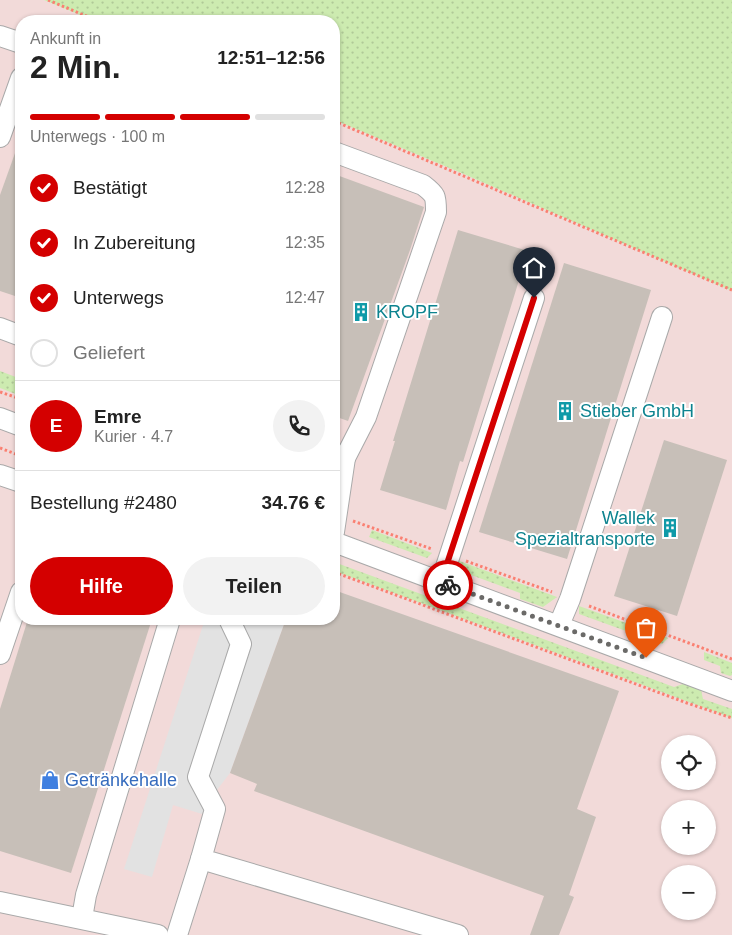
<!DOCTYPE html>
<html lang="de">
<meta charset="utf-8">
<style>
:root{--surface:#fff;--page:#f2f2f2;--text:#222;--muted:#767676;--line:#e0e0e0;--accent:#d40000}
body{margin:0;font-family:Arial,sans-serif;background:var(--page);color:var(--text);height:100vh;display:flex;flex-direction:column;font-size:19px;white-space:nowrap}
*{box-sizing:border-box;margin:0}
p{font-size:16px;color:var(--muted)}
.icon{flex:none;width:28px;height:28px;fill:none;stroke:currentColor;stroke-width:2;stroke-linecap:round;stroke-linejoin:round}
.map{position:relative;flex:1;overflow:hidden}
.side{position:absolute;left:15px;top:15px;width:325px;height:610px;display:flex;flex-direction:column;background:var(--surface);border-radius:20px;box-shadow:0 1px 4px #0004}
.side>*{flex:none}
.tools{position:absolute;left:661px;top:735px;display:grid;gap:10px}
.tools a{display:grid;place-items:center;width:55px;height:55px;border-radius:50%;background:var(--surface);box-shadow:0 1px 4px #0004;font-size:25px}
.pin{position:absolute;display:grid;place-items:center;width:42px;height:42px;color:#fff;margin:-51px -21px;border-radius:50% 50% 50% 0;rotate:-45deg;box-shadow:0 0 5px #0007}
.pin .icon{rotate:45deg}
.courier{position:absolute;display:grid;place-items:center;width:50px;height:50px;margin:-25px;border:4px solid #d40000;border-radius:50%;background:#fff;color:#222;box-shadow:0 1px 6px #0007}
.headline em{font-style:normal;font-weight:700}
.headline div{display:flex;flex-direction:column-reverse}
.headline{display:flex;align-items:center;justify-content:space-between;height:85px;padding:0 15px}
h1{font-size:32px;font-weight:700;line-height:38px}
.bar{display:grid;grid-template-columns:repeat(4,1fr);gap:8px 5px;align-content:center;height:60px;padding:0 15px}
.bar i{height:6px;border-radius:4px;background:var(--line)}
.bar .current{background:var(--accent)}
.bar p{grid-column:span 4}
.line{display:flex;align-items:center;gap:12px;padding:0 15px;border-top:1px solid var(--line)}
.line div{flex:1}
.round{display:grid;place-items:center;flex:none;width:52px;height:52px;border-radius:26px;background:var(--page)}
ol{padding:0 15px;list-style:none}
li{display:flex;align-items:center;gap:15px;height:55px}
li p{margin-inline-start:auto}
li .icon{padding:5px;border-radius:50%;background:var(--accent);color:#fff;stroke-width:4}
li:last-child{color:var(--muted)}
li i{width:28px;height:28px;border:2px solid var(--line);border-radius:50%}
.button{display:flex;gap:10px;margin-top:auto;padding:10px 15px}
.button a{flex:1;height:58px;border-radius:30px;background:var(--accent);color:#fff;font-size:20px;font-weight:700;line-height:58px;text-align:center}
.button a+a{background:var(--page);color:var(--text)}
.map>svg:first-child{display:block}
.commercial{fill:#f2dad9;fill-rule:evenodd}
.grass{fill:url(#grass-dots)}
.parking{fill:#e2e2e2}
.building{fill:#c7bfb8}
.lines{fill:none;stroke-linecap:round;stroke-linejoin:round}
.minor-casing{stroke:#a9a9a9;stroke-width:22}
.path{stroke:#fa8072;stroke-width:3;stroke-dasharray:2.5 2.5;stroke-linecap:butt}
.minor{stroke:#fff;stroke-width:20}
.done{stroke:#6b6a68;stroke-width:5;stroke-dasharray:0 9}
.route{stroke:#d40000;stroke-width:6}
.labels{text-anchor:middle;stroke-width:4;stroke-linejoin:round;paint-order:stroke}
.culture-label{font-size:18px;fill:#0d838f;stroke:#fff;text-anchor:start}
.shop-label{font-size:18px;fill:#366cbe;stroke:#fff;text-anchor:start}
</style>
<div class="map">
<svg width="732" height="935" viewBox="0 0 732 935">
<defs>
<pattern id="grass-dots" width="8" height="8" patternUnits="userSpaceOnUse" patternTransform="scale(1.25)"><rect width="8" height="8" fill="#cdebb0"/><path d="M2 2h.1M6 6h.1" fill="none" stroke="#b0c997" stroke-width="1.8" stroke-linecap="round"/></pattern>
</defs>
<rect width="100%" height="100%" fill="#f2efe9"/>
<path class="commercial" d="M 0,0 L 44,0 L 95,21 L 21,21 L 21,619 L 334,619 L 334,120 L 459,172 L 732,291 L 732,935 L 0,935 ZM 670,744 L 708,744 L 708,781 L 670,781 ZM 670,809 L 708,809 L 708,846 L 670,846 ZM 670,874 L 708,874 L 708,911 L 670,911 Z"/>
<g class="grass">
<path d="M 44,0 L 732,0 L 732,291 L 459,172 L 334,120 L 334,21 L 95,21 Z"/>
<path d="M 0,371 L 21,379 L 21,396 L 0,388 Z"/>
<path d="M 372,530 L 432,553 L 427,558 L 369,537 Z"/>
<path d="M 454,559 L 557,597 L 543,607 L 520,599 L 520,593 L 452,568 Z"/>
<path d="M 334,562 L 674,687 L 683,684 L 701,690 L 703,699 L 732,709 L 732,718 L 334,571 Z"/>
<path d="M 579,606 L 668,638 L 662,644 L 579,614 Z"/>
<path d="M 704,652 L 732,663 L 732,675 L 730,676 L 721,673 L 720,666 L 704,660 Z"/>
</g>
<path class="parking" d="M 205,619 L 286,619 L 230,773 L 210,799 L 202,814 L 173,805 L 152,877 L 124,869 Z"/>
<g class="building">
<path d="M 19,142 L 21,142 L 21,298 L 0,291 L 0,195 Z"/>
<path d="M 334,174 L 424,207 L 410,250 L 348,421 L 334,416 Z"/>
<path d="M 458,230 L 528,251 L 463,462 L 460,461 L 446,510 L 380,490 L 395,441 L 393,441 Z"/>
<path d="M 564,263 L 651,290 L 567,559 L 479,532 Z"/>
<path d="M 664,440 L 727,460 L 677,616 L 614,596 Z"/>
<path d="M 334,590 L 619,691 L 577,809 L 596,817 L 569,895 L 574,897 L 559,935 L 530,935 L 544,896 L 254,791 L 257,784 L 230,773 L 286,619 L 334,619 Z"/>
<path d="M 28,619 L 152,619 L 71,873 L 0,851 L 0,709 Z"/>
</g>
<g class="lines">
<g class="minor-casing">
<g id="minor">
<path d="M 0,36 L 21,43"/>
<path d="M 0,137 L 21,78"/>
<path d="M 334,152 L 423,185 C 436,195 436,196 436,212 L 366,417 L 345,458"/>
<path d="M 0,328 L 21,336"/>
<path d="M 0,418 L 21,426"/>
<path d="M 334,454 L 345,458 L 334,532"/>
<path d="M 0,475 L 21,482"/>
<path d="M 334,542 L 732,691"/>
<path d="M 441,582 L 534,298"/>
<path d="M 229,619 L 241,644 L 198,777 L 215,809 L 201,859 L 458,935"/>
<path d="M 559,625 L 570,599 L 662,317"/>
<path d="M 0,654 L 21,592"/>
<path d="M 0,902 L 158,935"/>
<path d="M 82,918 L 86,895 L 170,619"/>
<path d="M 177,935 L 201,859"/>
</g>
</g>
<g class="path">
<path d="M 48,0 L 98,21"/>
<path d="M 334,121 L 732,290"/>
<path d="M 0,392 L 21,399"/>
<path d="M 0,448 L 21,456"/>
<path d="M 353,521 L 432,549"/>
<path d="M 466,561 L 552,592"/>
<path d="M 334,572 L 687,703 L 732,718"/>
<path d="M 589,606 L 732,659"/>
</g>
<use href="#minor" class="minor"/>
</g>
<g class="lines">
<path class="done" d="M 448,585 L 646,658"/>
<path class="route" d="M 448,585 L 441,582 L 534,298"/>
</g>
<defs>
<g id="building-bare" transform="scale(1.5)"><path d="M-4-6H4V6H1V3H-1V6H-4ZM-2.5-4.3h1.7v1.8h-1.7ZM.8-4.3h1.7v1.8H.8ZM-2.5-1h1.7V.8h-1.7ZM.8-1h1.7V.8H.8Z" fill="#0f9aa8" stroke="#fff" stroke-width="2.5" paint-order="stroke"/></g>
<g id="shop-bare" transform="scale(1.5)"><path d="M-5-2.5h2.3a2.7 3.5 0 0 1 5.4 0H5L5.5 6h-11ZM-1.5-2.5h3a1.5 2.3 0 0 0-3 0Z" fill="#3f7fe0" stroke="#fff" stroke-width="2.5" paint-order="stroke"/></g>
</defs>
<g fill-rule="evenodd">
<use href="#building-bare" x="361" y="312"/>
<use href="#building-bare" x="565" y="411"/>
<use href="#building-bare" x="670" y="528"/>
<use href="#shop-bare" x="50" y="780"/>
</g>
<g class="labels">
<g class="culture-label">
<text x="376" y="318">KROPF</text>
<text x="580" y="417">Stieber GmbH</text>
<text x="655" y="524" text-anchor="end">Wallek<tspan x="655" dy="21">Spezialtransporte</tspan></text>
</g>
<g class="shop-label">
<text x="65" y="786">Getränkehalle</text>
</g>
</g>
</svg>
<div class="tools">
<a><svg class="icon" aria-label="locate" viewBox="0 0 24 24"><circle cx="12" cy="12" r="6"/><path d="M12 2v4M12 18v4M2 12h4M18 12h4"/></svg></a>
<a>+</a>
<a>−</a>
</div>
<div class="pin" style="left:646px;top:658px;background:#ea580c"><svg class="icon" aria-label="bag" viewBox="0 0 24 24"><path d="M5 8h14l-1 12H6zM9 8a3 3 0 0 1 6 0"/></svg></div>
<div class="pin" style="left:534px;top:298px;background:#1f2937"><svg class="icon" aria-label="home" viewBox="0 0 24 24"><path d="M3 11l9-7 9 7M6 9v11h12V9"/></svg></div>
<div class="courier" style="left:448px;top:585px"><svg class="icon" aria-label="bike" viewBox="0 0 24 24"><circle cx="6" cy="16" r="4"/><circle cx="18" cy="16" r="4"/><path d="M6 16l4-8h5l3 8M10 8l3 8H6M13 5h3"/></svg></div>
<section class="side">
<div class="headline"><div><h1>2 Min.</h1><p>Ankunft in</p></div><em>12:51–12:56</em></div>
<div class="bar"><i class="current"></i><i class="current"></i><i class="current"></i><i></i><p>Unterwegs · 100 m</p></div>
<ol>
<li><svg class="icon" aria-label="check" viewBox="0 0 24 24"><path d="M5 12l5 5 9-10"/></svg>Bestätigt<p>12:28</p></li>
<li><svg class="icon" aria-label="check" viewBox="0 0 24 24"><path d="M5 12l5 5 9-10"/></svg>In Zubereitung<p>12:35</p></li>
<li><svg class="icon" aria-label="check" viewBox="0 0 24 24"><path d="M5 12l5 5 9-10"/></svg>Unterwegs<p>12:47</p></li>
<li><i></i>Geliefert</li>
</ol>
<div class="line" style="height:90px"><b class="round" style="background:var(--accent);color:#fff">E</b><div><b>Emre</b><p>Kurier · 4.7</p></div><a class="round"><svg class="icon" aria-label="phone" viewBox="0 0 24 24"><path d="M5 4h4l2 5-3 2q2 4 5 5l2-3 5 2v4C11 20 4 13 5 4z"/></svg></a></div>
<div class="line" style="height:65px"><div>Bestellung #2480</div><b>34.76 €</b></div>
<div class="button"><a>Hilfe</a><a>Teilen</a></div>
</section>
</div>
